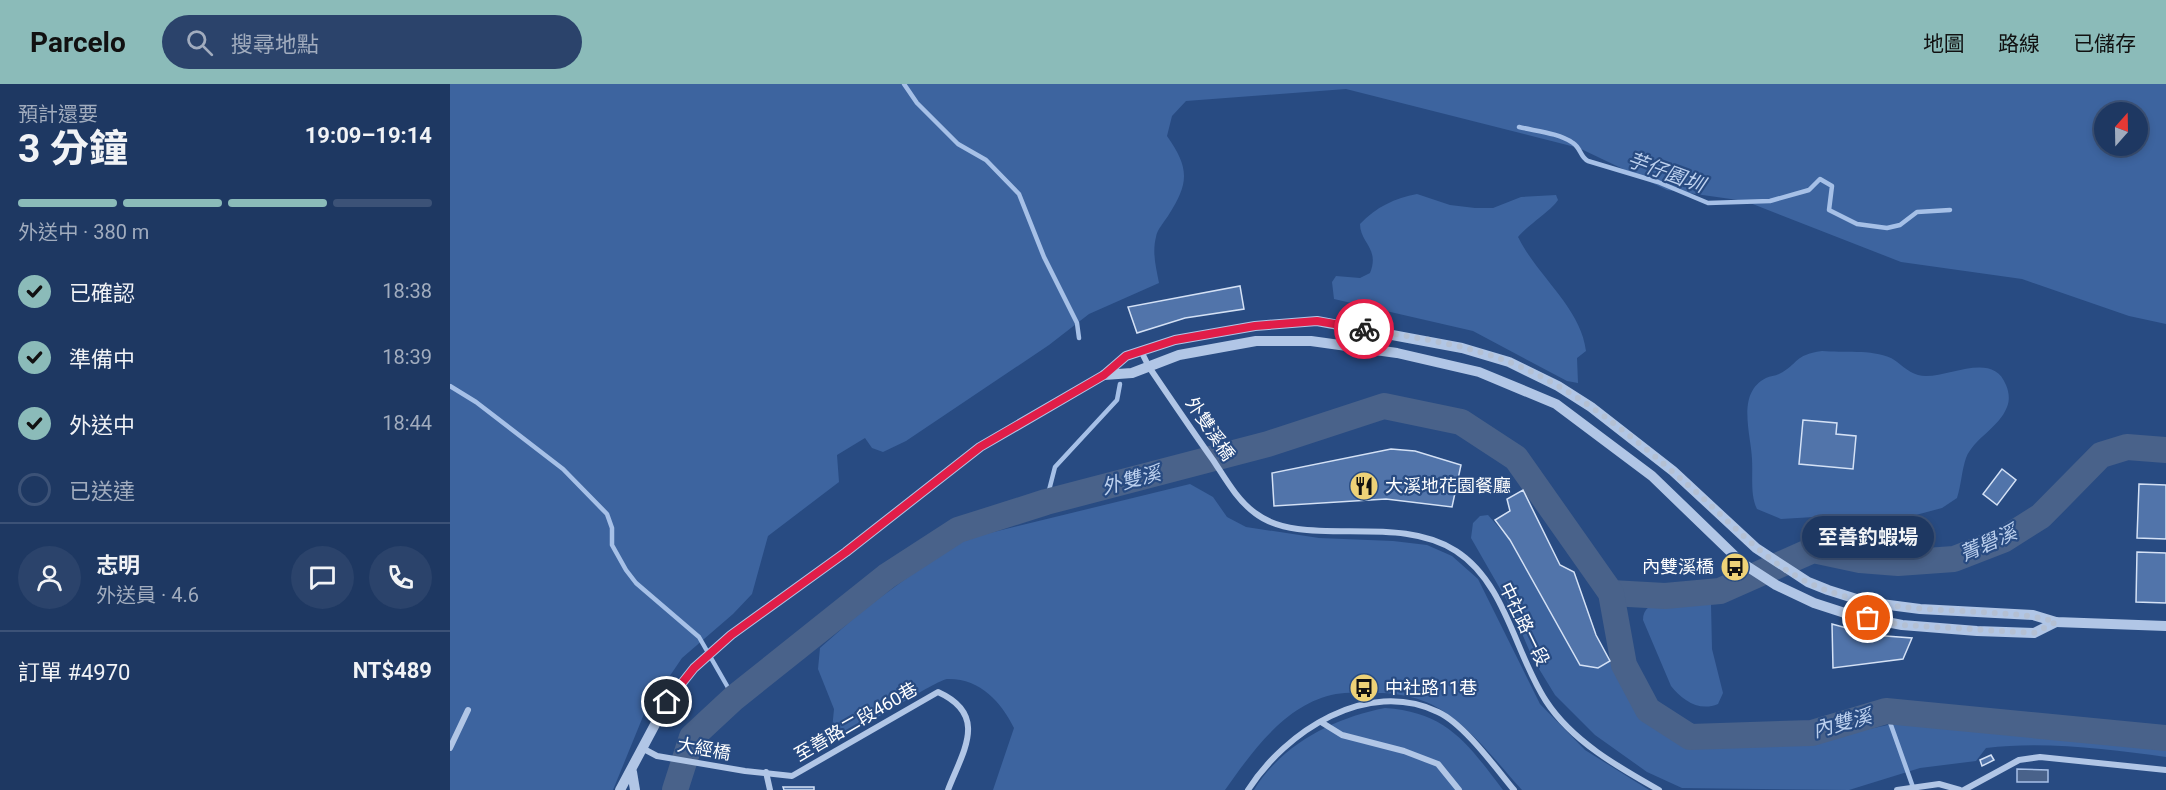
<!DOCTYPE html>
<html lang="zh-TW">
<meta charset="utf-8">
<style>
:root{--surface:#1e3862;--page:#2b436b;--text:#f1f3f6;--muted:#a1acbe;--line:#3c5277;--accent:#8bbbb9}
body{margin:0;font-family:Roboto,"Noto Sans TC",sans-serif;background:var(--page);color:var(--text);height:100vh;display:flex;flex-direction:column;font-size:22px;white-space:nowrap}
*{box-sizing:border-box;margin:0}
p{font-size:20px;color:var(--muted)}
.icon{flex:none;width:33px;height:33px;fill:none;stroke:currentColor;stroke-width:2;stroke-linecap:round;stroke-linejoin:round}
.map{position:relative;flex:1;overflow:hidden}
.drawer{display:flex;flex-direction:column;background:var(--surface);width:450px}
.drawer>*{flex:none}
.needle{width:39px;rotate:20deg}
.buttons{position:absolute;left:1644px;top:18px;display:grid;gap:12px}
.buttons a{display:grid;place-items:center;width:54px;height:54px;border-radius:50%;background:var(--surface);box-shadow:0 3px 9px #0003,0 0 0 2px var(--line);font-size:30px}
.pin{position:absolute;display:grid;place-items:center;width:51px;height:51px;color:#fff;margin:-26px;border:3px solid #fff;border-radius:50%;box-shadow:0 2px 6px #0007}
.courier{position:absolute;display:grid;place-items:center;width:60px;height:60px;margin:-30px;border:4px solid #e11d48;border-radius:50%;background:#fff;color:#222;box-shadow:0 2px 8px #0007}
.bubble{position:absolute;height:42px;border-radius:21px;background:var(--surface);box-shadow:0 3px 9px #0003,0 0 0 2px var(--line);font-size:20px;font-weight:700;line-height:42px;text-align:center}
.overview em{font-style:normal;font-weight:700}
.overview div{display:flex;flex-direction:column-reverse}
.overview{display:flex;align-items:center;justify-content:space-between;height:102px;padding:0 18px}
h1{font-size:39px;font-weight:700;line-height:45px}
.bar{display:grid;grid-template-columns:repeat(4,1fr);gap:9px 6px;align-content:center;height:72px;padding:0 18px}
.bar i{height:8px;border-radius:4px;background:var(--line)}
.bar .on{background:var(--accent)}
.bar p{grid-column:span 4}
.line{display:flex;align-items:center;gap:15px;padding:0 18px;border-top:2px solid var(--line)}
.line div{flex:1}
.round{display:grid;place-items:center;flex:none;width:63px;height:63px;border-radius:32px;background:var(--page)}
ol{padding:0 18px;list-style:none}
li{display:flex;align-items:center;gap:18px;height:66px}
li p{margin-inline-start:auto}
li .icon{padding:6px;border-radius:50%;background:var(--accent);color:#111;stroke-width:4}
li:last-child{color:var(--muted)}
li i{width:33px;height:33px;border:3px solid var(--line);border-radius:50%}
header{display:flex;align-items:center;gap:36px;box-sizing:border-box;height:84px;padding:0 30px;background:var(--accent);color:#111}
header strong{font-size:28px}
nav{display:flex;gap:33px;margin-inline-start:auto;font-size:21px}
.search{width:420px;height:54px;background:var(--page);display:flex;align-items:center;gap:15px;box-sizing:border-box;padding:0 21px;border-radius:33px;color:var(--muted);font-size:22px}
main{display:flex;flex:1;min-height:0}
.map>svg:first-child{display:block}
.green{fill:#3d649f;fill-rule:evenodd}
.water{fill:#49628a;stroke:#a6c0e7;stroke-width:1.5}
.lines{fill:none;stroke-linecap:round;stroke-linejoin:round}
.stream{stroke:#a6c0e7;stroke-width:4.5}
.river{stroke:#49628a;stroke-width:26}
.building{fill:#5174aa;stroke:#d4e1f5;stroke-width:1.5}
.minor{stroke:#b1c6e6;stroke-width:6}
.tertiary{stroke:#b1c6e6;stroke-width:10}
.done{stroke:#b4c0d3;stroke-width:6;stroke-dasharray:0 10.8}
.route{stroke:#e11d48;stroke-width:8}
.labels{text-anchor:middle;stroke-width:4.5;stroke-linejoin:round;paint-order:stroke}
.street-label{font-size:18px;fill:#fff;stroke:#284b82}
.poi-label{font-size:18px;fill:#fff;stroke:#284b82;text-anchor:start}
.water-label{font-size:20px;font-style:italic;fill:#bcd0ee;stroke:#284b82}
</style>
<header>
<strong>Parcelo</strong>
<div class="search"><svg class="icon" aria-label="search" viewBox="0 0 24 24"><circle cx="10" cy="10" r="6"/><path d="M15 15l6 6"/></svg>搜尋地點</div>
<nav><a>地圖</a><a>路線</a><a>已儲存</a></nav>
</header>
<main>
<section class="drawer">
<div class="overview"><div><h1>3 分鐘</h1><p>預計還要</p></div><em>19:09–19:14</em></div>
<div class="bar"><i class="on"></i><i class="on"></i><i class="on"></i><i></i><p>外送中 · 380 m</p></div>
<ol>
<li><svg class="icon" aria-label="check" viewBox="0 0 24 24"><path d="M5 12l5 5 9-10"/></svg>已確認<p>18:38</p></li>
<li><svg class="icon" aria-label="check" viewBox="0 0 24 24"><path d="M5 12l5 5 9-10"/></svg>準備中<p>18:39</p></li>
<li><svg class="icon" aria-label="check" viewBox="0 0 24 24"><path d="M5 12l5 5 9-10"/></svg>外送中<p>18:44</p></li>
<li><i></i>已送達</li>
</ol>
<div class="line" style="height:108px"><a class="round"><svg class="icon" aria-label="person" viewBox="0 0 24 24"><circle cx="12" cy="8" r="4"/><path d="M4 21q1-7 8-7t8 7"/></svg></a><div><b>志明</b><p>外送員 · 4.6</p></div><a class="round"><svg class="icon" aria-label="chat" viewBox="0 0 24 24"><path d="M4 5h16v11H9l-5 4z"/></svg></a><a class="round"><svg class="icon" aria-label="phone" viewBox="0 0 24 24"><path d="M5 4h4l2 5-3 2q2 4 5 5l2-3 5 2v4C11 20 4 13 5 4z"/></svg></a></div>
<div class="line" style="height:78px"><div>訂單 #4970</div><b>NT$489</b></div>
</section>
<div class="map">
<svg width="1716" height="706" viewBox="0 0 1716 706">
<rect width="100%" height="100%" fill="#284b82"/>
<g class="green">
<path d="M 0,0 L 1716,0 L 1716,240 L 1679,232 L 1572,195 L 1451,178 L 1295,117 L 1217,106 L 1129,64 L 896,5 L 736,17 L 722,32 L 717,52 C 740,85 739,99 718,132 C 714,138 707,146 706,153 C 702,169 706,183 709,199 L 639,230 L 599,261 L 456,357 L 433,368 L 422,364 L 415,354 L 387,371 L 389,398 L 318,452 L 302,510 L 283,530 L 232,574 L 194,630 L 163,706 L 0,706 ZM 1654,28 L 1688,28 L 1688,62 L 1654,62 Z"/>
<path d="M 967,110 L 1000,121 L 1025,124 L 1043,124 L 1071,113 L 1106,111 L 1108,116 C 1102,126 1078,141 1068,153 C 1088,193 1131,224 1136,267 L 1127,274 L 1128,299 L 1117,297 L 1023,247 L 884,215 L 882,198 L 886,192 L 910,194 L 920,189 C 930,164 910,159 910,140 C 926,123 945,114 967,110 Z"/>
<path d="M 1372,267 C 1393,269 1421,265 1441,274 C 1450,279 1457,288 1468,291 C 1493,298 1542,264 1556,301 C 1559,308 1560,316 1557,323 C 1549,344 1524,354 1516,374 C 1512,385 1511,402 1507,414 L 1492,424 L 1462,432 L 1413,430 L 1331,435 L 1307,425 C 1300,411 1303,392 1302,375 C 1301,350 1286,309 1316,294 C 1320,292 1325,292 1329,290 C 1349,280 1343,271 1372,267 Z"/>
<path d="M 740,400 L 763,413 L 777,433 L 796,443 L 869,454 L 943,457 L 977,461 L 1002,472 L 1028,495 L 1090,620 L 1135,666 L 1199,706 L 1072,706 C 1050,682 1029,654 1003,634 C 980,615 951,608 922,609 C 911,609 897,608 886,610 C 836,619 802,668 775,706 L 543,706 L 564,644 C 551,618 530,594 497,595 C 487,596 411,644 396,652 L 382,646 L 384,625 L 368,585 L 370,564 L 412,527 L 507,457 Z"/>
<path d="M 1038,431 L 1060,456 L 1130,581 L 1148,584 L 1160,577 L 1173,589 L 1183,610 L 1212,643 L 1230,655 L 1257,660 L 1372,655 L 1471,634 L 1716,657 L 1716,673 C 1659,665 1593,657 1536,664 L 1526,677 L 1470,684 L 1399,706 L 1232,704 L 1197,688 L 1145,651 L 1105,611 L 1083,575 L 1060,522 L 1021,454 L 1023,439 L 1030,432 Z"/>
<path d="M 1245,514 L 1258,514 L 1261,520 L 1262,565 L 1273,609 L 1268,620 C 1249,628 1232,616 1221,602 L 1193,536 C 1193,513 1228,516 1245,514 Z"/>
<path d="M 935,624 C 997,628 1018,660 1053,706 L 804,706 C 832,660 884,634 935,624 Z"/>
</g>
<path class="water" d="M 1567,685 L 1598,686 L 1598,698 L 1567,698 Z"/>
<g class="lines">
<g class="stream">
<path d="M 454,0 L 467,19 L 508,60 L 536,76 L 569,110 L 594,173 L 627,239 L 629,254"/>
<path d="M 1069,43 C 1085,47 1109,49 1123,59 C 1131,64 1130,73 1138,77 L 1208,98 L 1258,119 L 1320,117 L 1359,106 L 1370,95 L 1382,102 L 1379,126 L 1407,140 L 1437,144 L 1450,141 L 1467,128 L 1500,126"/>
<path d="M 0,302 L 26,318 L 113,385 L 157,430 L 162,444 L 162,461 L 176,486 L 186,499 L 249,553 L 284,614"/>
<path d="M 596,418 L 605,383 L 667,316 L 670,300"/>
<path d="M 1436,627 L 1464,706"/>
</g>
<g class="river">
<path d="M 1161,509 L 1215,512 L 1270,507 L 1363,466 L 1410,476 L 1448,479 L 1504,475 L 1553,456 L 1591,432 L 1651,371 L 1677,363 L 1716,366"/>
<path d="M 225,706 L 242,653 L 284,614 L 437,492 L 508,446 L 596,418 L 818,360 L 934,322 L 1011,338 L 1066,374 L 1161,509 L 1174,581 L 1198,626 L 1240,653 L 1362,649 L 1436,627 L 1716,654"/>
</g>
</g>
<g class="building">
<path d="M 790,202 L 794,225 L 735,234 L 687,249 L 678,223 Z"/>
<path d="M 1353,336 L 1387,339 L 1386,350 L 1406,352 L 1403,385 L 1349,380 Z"/>
<path d="M 941,365 L 965,367 L 1011,381 L 1002,423 L 936,415 L 824,422 L 822,389 Z"/>
<path d="M 1552,385 L 1566,396 L 1547,421 L 1533,410 Z"/>
<path d="M 1689,400 L 1716,401 L 1716,455 L 1687,454 Z"/>
<path d="M 1073,406 L 1110,481 L 1124,488 L 1146,551 L 1160,577 L 1148,584 L 1130,581 L 1060,456 L 1045,436 L 1060,427 L 1057,415 Z"/>
<path d="M 1687,468 L 1716,469 L 1716,519 L 1686,518 Z"/>
<path d="M 1382,540 L 1422,551 L 1462,554 L 1453,575 L 1383,584 Z"/>
<path d="M 1541,671 L 1544,676 L 1532,682 L 1530,676 Z"/>
<path d="M 333,703 L 364,703 L 364,706 L 334,706 Z"/>
</g>
<g class="lines">
<g class="minor">
<path d="M 691,267 L 699,283 C 720,314 741,345 763,376 C 775,394 787,416 805,429 C 853,466 947,428 1006,467 C 1056,499 1065,570 1096,617 C 1122,657 1168,683 1209,706"/>
<path d="M 871,638 L 892,651 L 954,667 L 988,680 L 1009,706"/>
<path d="M 0,664 L 18,626"/>
<path d="M 192,664 L 207,672 L 295,687 L 342,692 L 488,608 C 539,631 513,667 498,706"/>
<path d="M 316,688 L 320,706"/>
<path d="M 798,706 C 836,647 917,594 988,628 C 1014,640 1045,683 1064,706"/>
<path d="M 1447,706 L 1489,700 L 1510,706"/>
<path d="M 1514,706 L 1569,676 L 1590,673 L 1716,686"/>
</g>
<g class="tertiary">
<path d="M 654,291 L 682,289 L 729,271 L 806,257 L 861,257 L 947,269 L 1029,288 L 1106,320 L 1202,392 L 1292,479 L 1326,501 L 1364,519 L 1401,531 L 1452,541 L 1527,547 L 1584,549 L 1606,538"/>
<path d="M 182,688 L 185,706"/>
<path d="M 170,706 L 217,618 L 244,584 L 281,551 L 396,468 L 530,363 L 654,291 L 676,272 L 725,256 L 805,242 L 867,237 L 1012,264 L 1059,278 L 1108,302 L 1141,323 L 1223,387 L 1306,464 L 1358,498 L 1378,506 L 1416,518 L 1470,525 L 1583,531 L 1606,538 L 1716,542"/>
</g>
</g>
<g class="lines">
<path class="done" d="M 914,245 C 962,253 1014,260 1059,278 C 1127,305 1184,354 1238,401 C 1278,435 1310,474 1357,498 C 1410,524 1473,525 1530,528 C 1557,530 1581,530 1606,538 L 1584,549 L 1452,541 L 1418,534"/>
<path class="route" d="M 217,618 L 244,584 L 281,551 L 396,468 L 530,363 L 654,291 L 676,272 L 725,256 L 805,242 L 867,237 L 914,245"/>
</g>
<defs>
<g id="restaurant-disc" transform="scale(1.5)"><circle r="9.5" fill="#eed277" stroke="#284b82"/><path d="M-5-6h1v4h1v-4h1v4h1v-4h1v5L-1.5 .5V6h-2V.5L-5-1ZM5-6V6H3V1.5H1.5Q1.5-4 5-6Z" fill="#111"/></g>
<g id="bus-disc" transform="scale(1.5)"><circle r="9.5" fill="#eed277" stroke="#284b82"/><path d="M-5-6H5V4H4V6H2V4H-2V6H-4V4H-5ZM-3.5-4V0h7V-4ZM-3.5 1.2v1.5H-2V1.2ZM2 1.2v1.5H3.5V1.2Z" fill="#111"/></g>
</defs>
<g fill-rule="evenodd">
<use href="#restaurant-disc" x="914" y="402"/>
<use href="#bus-disc" x="1285" y="483"/>
<use href="#bus-disc" x="914" y="604"/>
</g>
<g class="labels">
<g class="street-label">
<text transform="translate(760 345) rotate(56)" y="6">外雙溪橋</text>
<text transform="translate(1074 540) rotate(64)" y="6">中社路一段</text>
<text transform="translate(406 638) rotate(-30)" y="6">至善路二段460巷</text>
<text transform="translate(254 665) rotate(10)" y="6">大經橋</text>
</g>
<g class="poi-label">
<text x="935" y="408">大溪地花園餐廳</text>
<text x="1264" y="489" text-anchor="end">內雙溪橋</text>
<text x="935" y="610">中社路11巷</text>
</g>
<g class="water-label">
<text transform="translate(1216 88) rotate(20)" y="7">芋仔園圳</text>
<text transform="translate(681 396) rotate(-15)" y="7">外雙溪</text>
<text transform="translate(1538 459) rotate(-24)" y="7">菁礐溪</text>
<text transform="translate(1392 639) rotate(-15)" y="7">內雙溪</text>
</g>
</g>
</svg>
<div class="buttons">
<a><svg class="needle" viewBox="-14 -14 28 28"><path d="M0-13l5 13h-10z" fill="#e53935"/><path d="M0 13l5-13h-10z" fill="#a1acbe"/></svg></a>
</div>
<div class="pin" style="left:1418px;top:534px;background:#ea580c"><svg class="icon" aria-label="bag" viewBox="0 0 24 24"><path d="M5 8h14l-1 12H6zM9 8a3 3 0 0 1 6 0"/></svg></div>
<div class="pin" style="left:217px;top:618px;background:#1f2937"><svg class="icon" aria-label="home" viewBox="0 0 24 24"><path d="M3 11l9-7 9 7M6 9v11h12V9"/></svg></div>
<div class="courier" style="left:914px;top:245px"><svg class="icon" aria-label="bike" viewBox="0 0 24 24"><circle cx="6" cy="16" r="4"/><circle cx="18" cy="16" r="4"/><path d="M6 16l4-8h5l3 8M10 8l3 8H6M13 5h3"/></svg></div>
<div class="bubble" style="left:1352px;top:432px;width:132px">至善釣蝦場</div>
</div>
</main>
